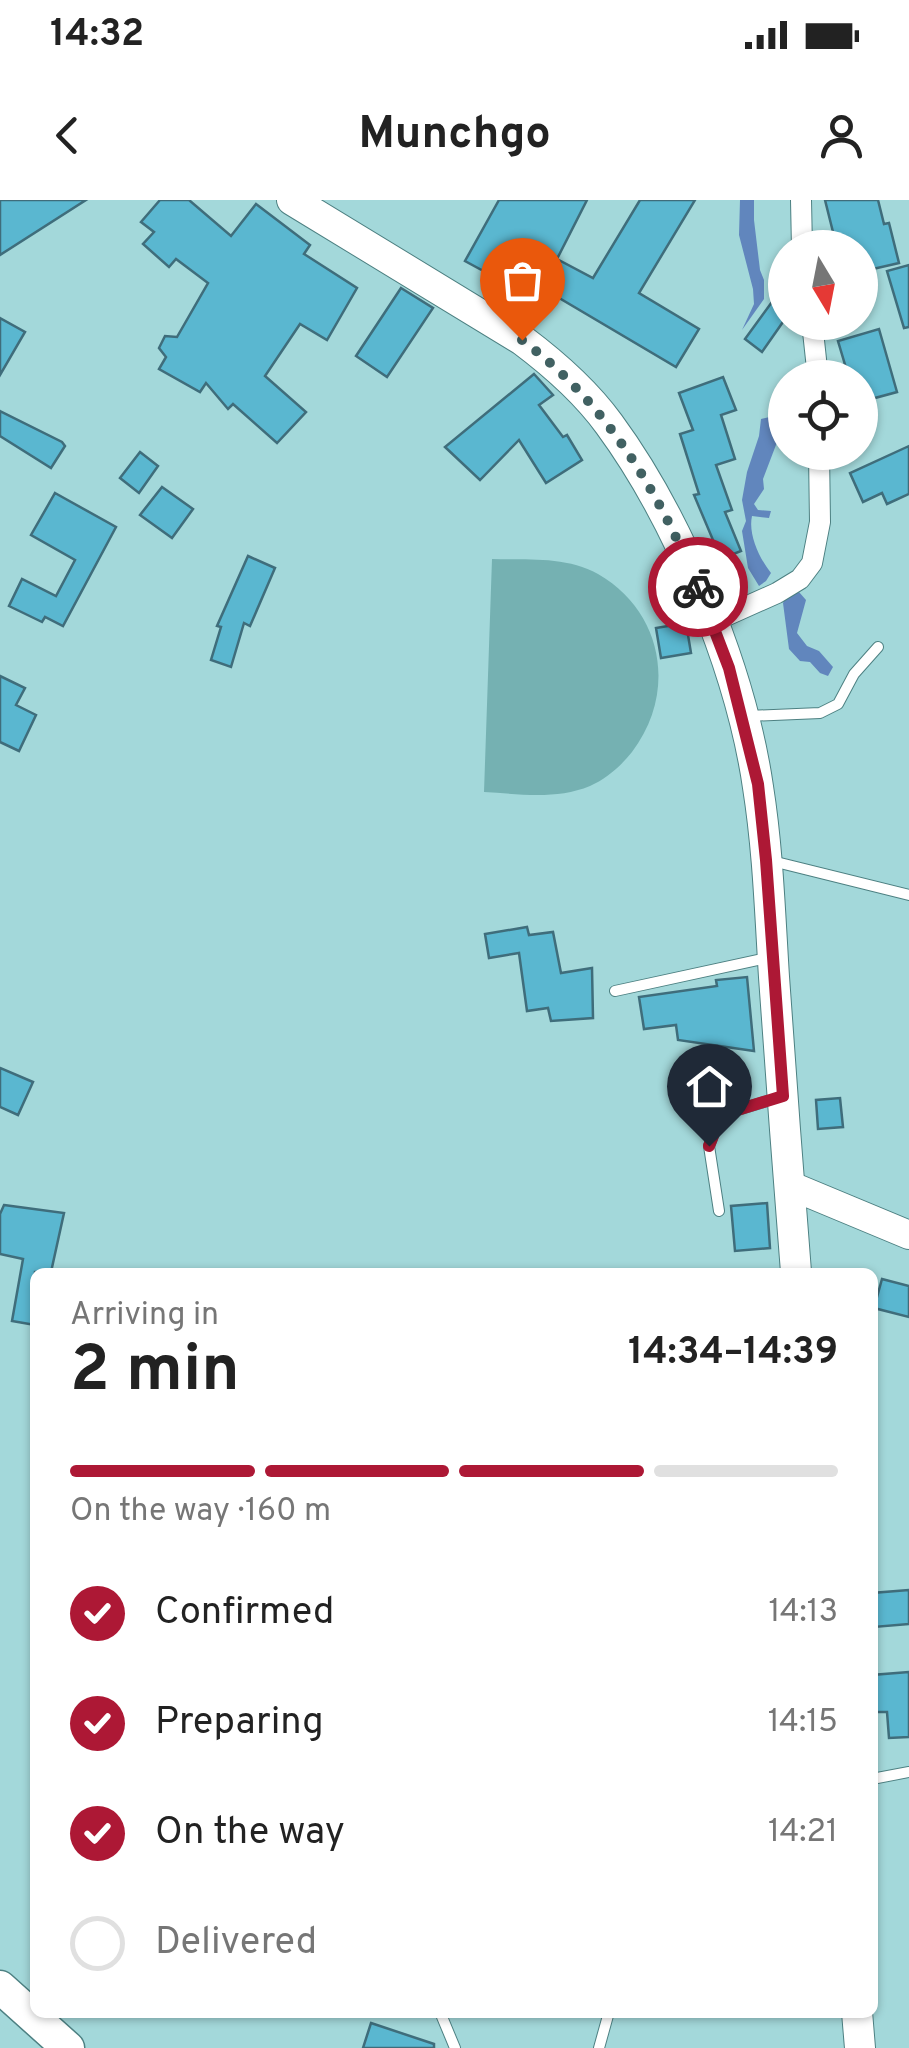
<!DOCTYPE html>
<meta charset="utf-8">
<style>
:root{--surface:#fff;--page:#f2f2f2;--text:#222;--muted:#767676;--line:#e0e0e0;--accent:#ad1835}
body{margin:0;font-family:Overpass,sans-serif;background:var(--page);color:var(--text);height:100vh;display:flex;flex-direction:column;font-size:38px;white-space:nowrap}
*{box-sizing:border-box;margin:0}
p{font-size:32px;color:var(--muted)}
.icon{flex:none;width:55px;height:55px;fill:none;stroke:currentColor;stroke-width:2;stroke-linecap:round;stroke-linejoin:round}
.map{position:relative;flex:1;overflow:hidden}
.details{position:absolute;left:30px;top:1068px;width:848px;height:750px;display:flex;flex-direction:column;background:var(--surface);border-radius:15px;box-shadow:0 2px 8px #0004}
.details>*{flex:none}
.needle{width:65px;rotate:170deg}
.buttons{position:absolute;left:768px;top:30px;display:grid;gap:20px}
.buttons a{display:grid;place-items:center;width:110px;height:110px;border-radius:50%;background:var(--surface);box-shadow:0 2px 8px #0004;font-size:50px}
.pin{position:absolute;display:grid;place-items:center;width:85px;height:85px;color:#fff;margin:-102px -42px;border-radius:50% 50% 50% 0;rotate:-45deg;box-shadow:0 0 10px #0007}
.pin .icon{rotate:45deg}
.courier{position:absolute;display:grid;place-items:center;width:100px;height:100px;margin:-50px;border:8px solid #ad1835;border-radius:50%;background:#fff;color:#222;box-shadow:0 2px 12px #0007}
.overview em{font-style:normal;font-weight:700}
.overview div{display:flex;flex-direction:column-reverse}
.overview{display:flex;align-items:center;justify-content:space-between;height:170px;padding:0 40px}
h1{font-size:65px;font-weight:700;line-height:75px}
.bar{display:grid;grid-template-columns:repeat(4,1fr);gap:15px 10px;align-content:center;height:120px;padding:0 40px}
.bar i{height:12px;border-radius:8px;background:var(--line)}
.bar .current{background:var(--accent)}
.bar p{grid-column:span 4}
ol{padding:0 40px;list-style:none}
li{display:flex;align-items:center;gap:30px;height:110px}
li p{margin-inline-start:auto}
li .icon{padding:10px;border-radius:50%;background:var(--accent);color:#fff;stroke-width:4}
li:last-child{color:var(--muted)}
li i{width:55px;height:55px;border:5px solid var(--line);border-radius:50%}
.status{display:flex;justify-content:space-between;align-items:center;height:70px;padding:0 50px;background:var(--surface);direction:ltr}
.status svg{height:28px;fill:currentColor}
header{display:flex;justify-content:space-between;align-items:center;height:130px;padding:0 40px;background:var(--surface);font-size:45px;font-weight:700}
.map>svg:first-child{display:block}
.green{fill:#75b1b2}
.water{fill:#6186bd}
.building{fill:#5ab7d0;stroke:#3f6d7b;stroke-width:2.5}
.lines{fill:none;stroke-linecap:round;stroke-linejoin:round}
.service-casing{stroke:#4d8082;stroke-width:12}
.minor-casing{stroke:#4d8082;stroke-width:22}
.tertiary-casing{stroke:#4d8082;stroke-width:30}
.secondary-casing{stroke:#4d8082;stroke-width:32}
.primary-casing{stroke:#4d8082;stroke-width:35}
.service{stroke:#fff;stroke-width:10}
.minor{stroke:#fff;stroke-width:20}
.tertiary{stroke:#fff;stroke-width:28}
.secondary{stroke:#fff;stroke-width:30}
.primary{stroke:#fff;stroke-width:32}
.done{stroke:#416162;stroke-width:10;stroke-dasharray:0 18}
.route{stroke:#ad1835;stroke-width:12}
</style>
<div class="status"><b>14:32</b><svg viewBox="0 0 49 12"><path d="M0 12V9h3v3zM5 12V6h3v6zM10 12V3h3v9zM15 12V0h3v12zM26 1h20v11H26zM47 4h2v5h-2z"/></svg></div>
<header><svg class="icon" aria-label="back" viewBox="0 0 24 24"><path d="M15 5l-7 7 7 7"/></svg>Munchgo<svg class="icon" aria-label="person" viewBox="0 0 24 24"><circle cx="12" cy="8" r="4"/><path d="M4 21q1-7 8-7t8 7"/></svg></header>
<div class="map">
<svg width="909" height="1848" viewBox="0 0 909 1848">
<rect width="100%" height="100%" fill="#a3d8da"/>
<path class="green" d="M 492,359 C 527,360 566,356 598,374 C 664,412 677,493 632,552 C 621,566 606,579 590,586 C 556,600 520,594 484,592 Z"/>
<g class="water">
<path d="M 740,0 L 754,0 L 754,20 L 760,70 L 764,80 L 764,99 L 742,130 L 754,104 L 753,89 L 739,35 Z"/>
<path d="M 774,216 L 780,220 L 779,237 L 763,279 L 764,289 L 754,304 L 758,310 L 771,311 L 769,318 L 752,316 C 748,334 759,358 771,373 L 766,381 L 759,386 L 748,368 L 742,331 L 746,321 L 742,300 L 747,272 L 759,236 L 761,219 Z"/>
<path d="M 799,392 L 806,400 L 797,433 L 807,446 L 819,451 L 833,467 L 828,476 L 820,473 L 810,462 L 800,461 L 789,449 L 783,403 L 786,398 Z"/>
</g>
<g class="building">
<path d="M 0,0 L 86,0 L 0,55 Z"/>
<path d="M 160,0 L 189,0 L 231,36 L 256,4 L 310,45 L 304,54 L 357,88 L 327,140 L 300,124 L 265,176 L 306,212 L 277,243 L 233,204 L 228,209 L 206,183 L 200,192 L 159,169 L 166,157 L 159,148 L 165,136 L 177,137 L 208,83 L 176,59 L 169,67 L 143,44 L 154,32 L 141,22 Z"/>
<path d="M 499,0 L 587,0 L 557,59 L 593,78 L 640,0 L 695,0 L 639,93 L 699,129 L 676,167 L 554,95 L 548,106 L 465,61 Z"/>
<path d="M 825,0 L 878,0 L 884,24 L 889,23 L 899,63 L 860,72 L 860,48 L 837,48 Z"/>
<path d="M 909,65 L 909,127 L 904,128 L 887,71 Z"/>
<path d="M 785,84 L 785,119 L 762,152 L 745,139 Z"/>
<path d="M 401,88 L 433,108 L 387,177 L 356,156 Z"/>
<path d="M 0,118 L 25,132 L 0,175 Z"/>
<path d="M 879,129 L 897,192 L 860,202 L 860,178 L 849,178 L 838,141 Z"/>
<path d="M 534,174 L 553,195 L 539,205 L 563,237 L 567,235 L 582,260 L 546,283 L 519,240 L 480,280 L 445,247 Z"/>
<path d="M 723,177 L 736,210 L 721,215 L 735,259 L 716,265 L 732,310 L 725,312 L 741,351 L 721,359 L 694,295 L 699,294 L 680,234 L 693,230 L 679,193 Z"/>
<path d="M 0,211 L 62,242 L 65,246 L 51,268 L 0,236 Z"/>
<path d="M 909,246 L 909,294 L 887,304 L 882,293 L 863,302 L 850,273 Z"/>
<path d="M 140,252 L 158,266 L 139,293 L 120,278 Z"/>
<path d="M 162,287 L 193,309 L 172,338 L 140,315 Z"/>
<path d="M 55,293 L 116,327 L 63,426 L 45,417 L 42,422 L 9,406 L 22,379 L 56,396 L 75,360 L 31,335 Z"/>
<path d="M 248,356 L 275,368 L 250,426 L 244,423 L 231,467 L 211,460 L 221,427 L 217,426 Z"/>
<path d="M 686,423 L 691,453 L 661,458 L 656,428 Z"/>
<path d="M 0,476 L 25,488 L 16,505 L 36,515 L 19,551 L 0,542 Z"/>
<path d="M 527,727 L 529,735 L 553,732 L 561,773 L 592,768 L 593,818 L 551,821 L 548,808 L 527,811 L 519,753 L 489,758 L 485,734 Z"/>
<path d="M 747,777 L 754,851 L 678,840 L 676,825 L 644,829 L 639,797 L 717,786 L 716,780 Z"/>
<path d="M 0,868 L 33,882 L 18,915 L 0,907 Z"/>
<path d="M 840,898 L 843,927 L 818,929 L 816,900 Z"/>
<path d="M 767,1003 L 770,1048 L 735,1051 L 731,1006 Z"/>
<path d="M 4,1005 L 64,1013 L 51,1072 L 35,1072 L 35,1125 L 12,1121 L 23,1059 L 0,1054 L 0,1014 Z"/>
<path d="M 882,1079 L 909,1086 L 909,1117 L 874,1108 Z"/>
<path d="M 909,1390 L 909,1424 L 874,1427 L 872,1393 Z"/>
<path d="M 909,1472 L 909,1537 L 889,1538 L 887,1512 L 875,1512 L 872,1475 Z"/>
<path d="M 371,1823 L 434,1844 L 434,1848 L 363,1848 Z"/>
</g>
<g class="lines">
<g class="service-casing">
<g id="service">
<path d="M 749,516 L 820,513 L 838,504 L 854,474 L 878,447"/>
<path d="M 772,661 L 909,695"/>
<path d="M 615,791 L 767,758"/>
<path d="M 719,1011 L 709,946 L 721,915 L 777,898"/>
<path d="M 872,1579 L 909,1572"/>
<path d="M 440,1812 L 455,1848"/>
<path d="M 599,1848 L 609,1812"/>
</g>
</g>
<g class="minor-casing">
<g id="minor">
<path d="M 801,0 L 802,48"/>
<path d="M 812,122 L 818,178"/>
<path d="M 712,422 L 777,393 L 800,379 L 812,363 L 820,322 L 819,252"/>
</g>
</g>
<g class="tertiary-casing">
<path id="tertiary" d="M 789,985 L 909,1035"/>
</g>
<g class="secondary-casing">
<g id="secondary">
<path d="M 292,0 L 522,140 C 554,164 585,191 609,224 C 679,319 741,470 758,587 C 768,650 770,714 774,777 C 781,875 788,974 796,1072"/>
<path d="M 857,1812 L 860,1848"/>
</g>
</g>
<g class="primary-casing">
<path id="primary" d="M 0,1787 L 68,1848"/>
</g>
<use href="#service" class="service"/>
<use href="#minor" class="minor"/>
<use href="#tertiary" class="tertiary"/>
<use href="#secondary" class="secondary"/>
<use href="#primary" class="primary"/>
</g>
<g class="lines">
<path class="done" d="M 522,140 C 606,203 658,290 698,387"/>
<path class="route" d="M 698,387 L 729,468 L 758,584 L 766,660 L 783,896 L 721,915 L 709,946"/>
</g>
</svg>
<div class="buttons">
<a><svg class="needle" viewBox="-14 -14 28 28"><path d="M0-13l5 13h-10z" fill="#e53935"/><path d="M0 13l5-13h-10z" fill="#767676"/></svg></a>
<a><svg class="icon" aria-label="locate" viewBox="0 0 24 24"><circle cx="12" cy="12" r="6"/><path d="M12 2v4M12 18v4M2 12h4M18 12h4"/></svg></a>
</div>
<div class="pin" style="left:522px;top:140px;background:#ea580c"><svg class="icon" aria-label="bag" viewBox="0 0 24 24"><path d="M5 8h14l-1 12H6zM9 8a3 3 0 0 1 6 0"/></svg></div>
<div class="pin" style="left:709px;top:946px;background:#1f2937"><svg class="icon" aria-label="home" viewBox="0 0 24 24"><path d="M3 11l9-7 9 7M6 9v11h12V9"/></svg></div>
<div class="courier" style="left:698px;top:387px"><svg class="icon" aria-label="bike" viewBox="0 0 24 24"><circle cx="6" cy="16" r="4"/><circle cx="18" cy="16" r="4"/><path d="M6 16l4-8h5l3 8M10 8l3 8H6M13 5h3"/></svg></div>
<section class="details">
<div class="overview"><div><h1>2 min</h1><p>Arriving in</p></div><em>14:34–14:39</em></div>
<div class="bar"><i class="current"></i><i class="current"></i><i class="current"></i><i></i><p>On the way · 160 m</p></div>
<ol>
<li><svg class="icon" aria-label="check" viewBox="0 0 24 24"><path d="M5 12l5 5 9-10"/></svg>Confirmed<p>14:13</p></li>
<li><svg class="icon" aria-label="check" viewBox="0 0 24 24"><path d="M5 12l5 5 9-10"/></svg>Preparing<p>14:15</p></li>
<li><svg class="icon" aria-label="check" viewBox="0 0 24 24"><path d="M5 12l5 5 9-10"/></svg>On the way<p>14:21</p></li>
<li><i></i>Delivered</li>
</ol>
</section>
</div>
